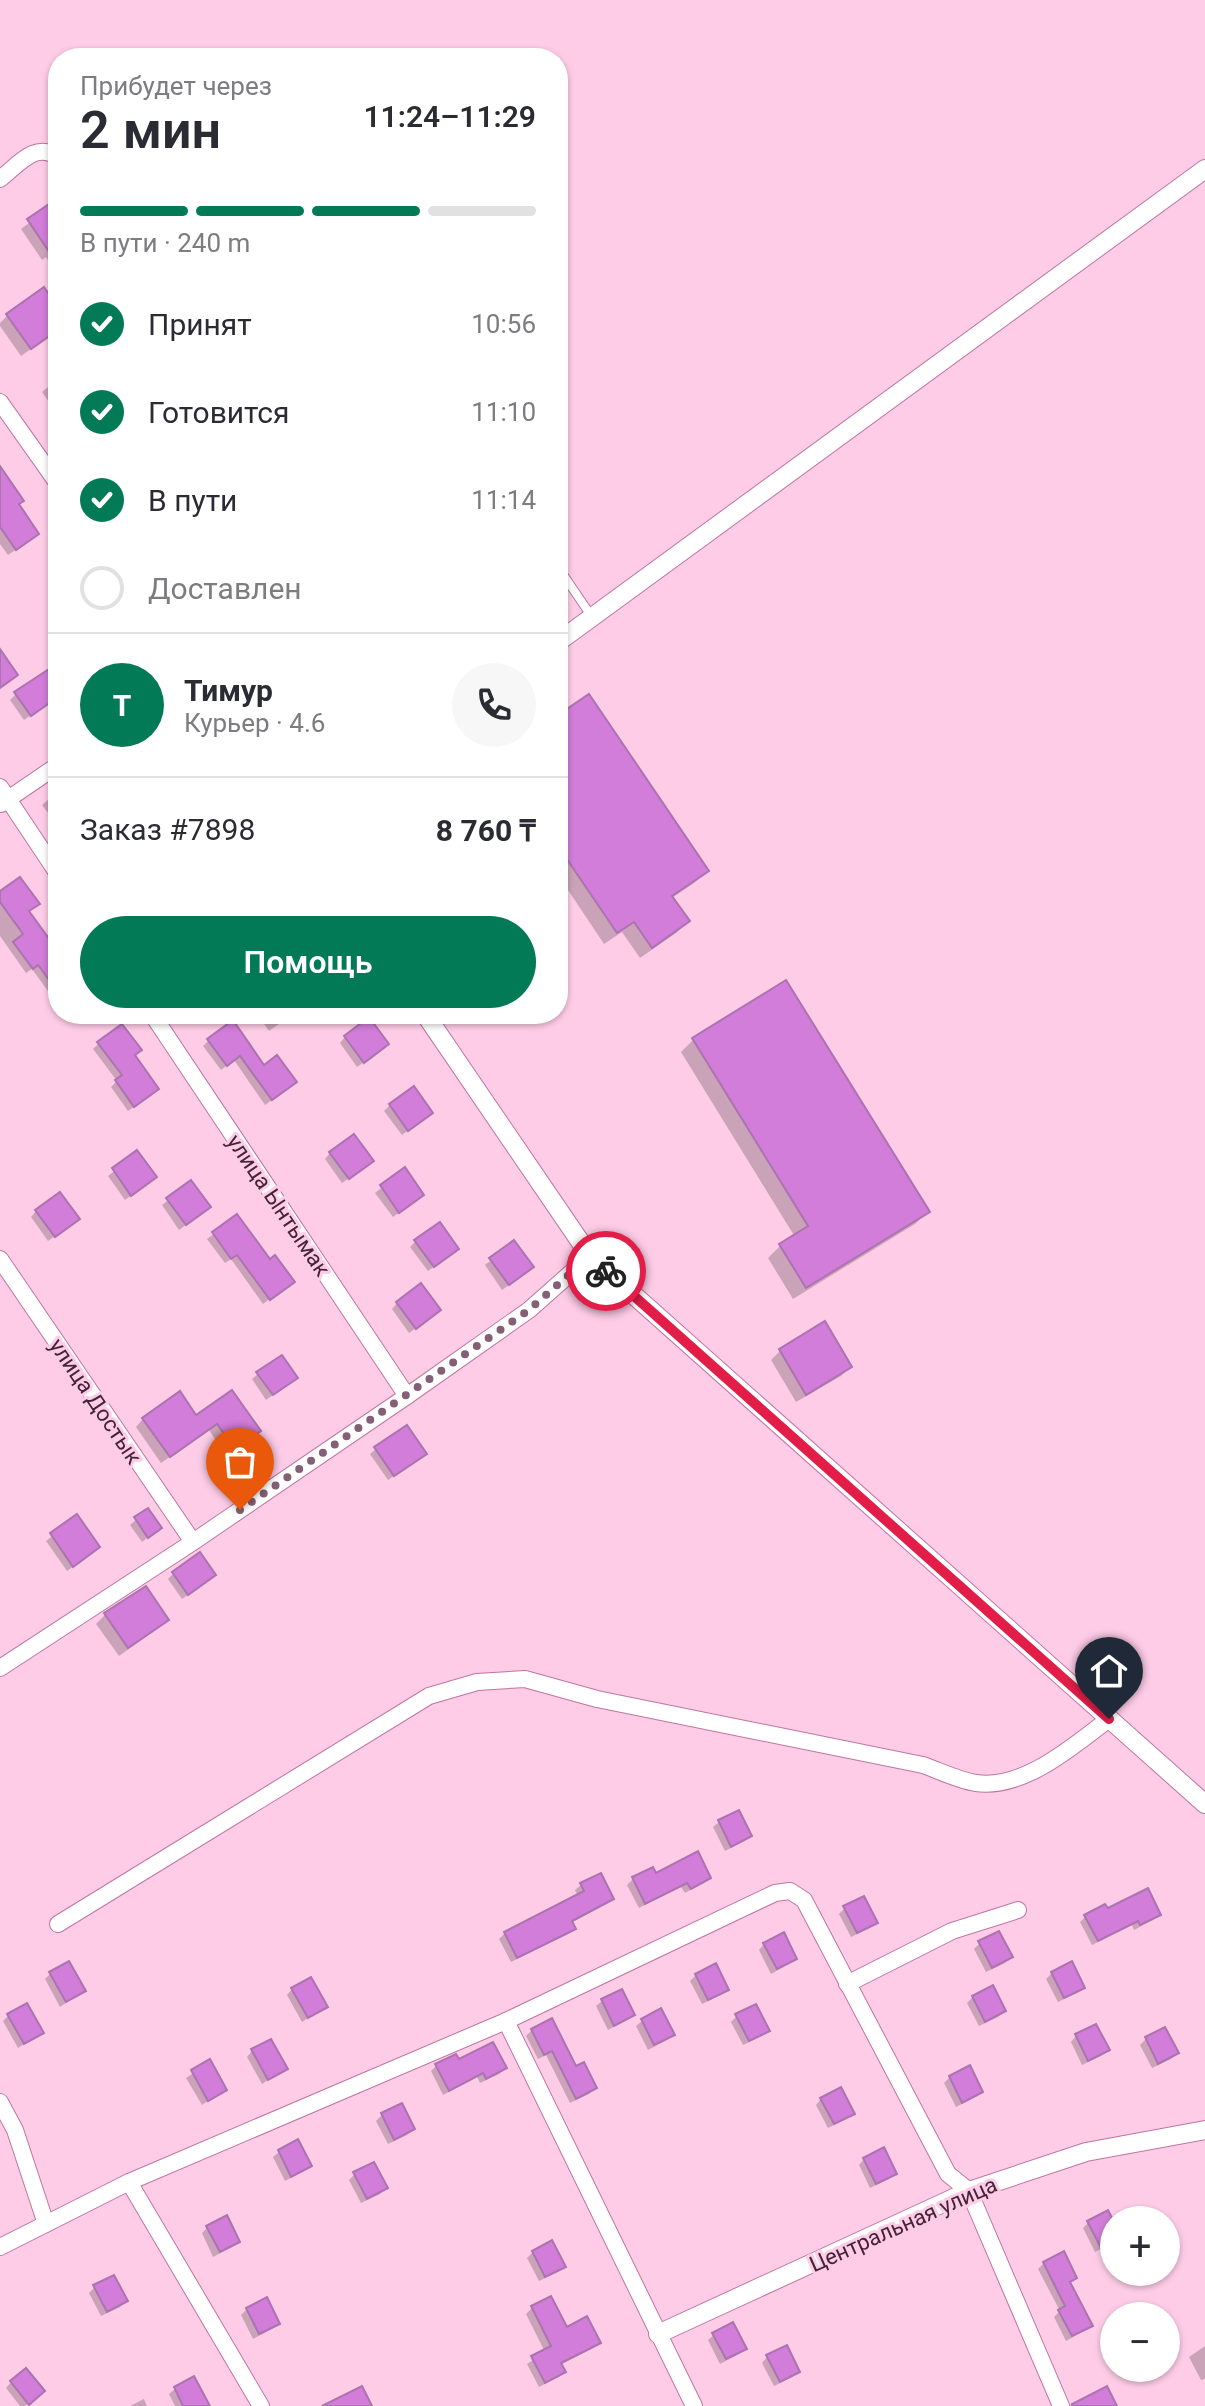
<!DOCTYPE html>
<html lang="ru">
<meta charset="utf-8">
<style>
:root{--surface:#fff;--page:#f7f7f7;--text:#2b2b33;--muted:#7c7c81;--line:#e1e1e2;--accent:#027a56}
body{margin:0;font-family:Roboto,sans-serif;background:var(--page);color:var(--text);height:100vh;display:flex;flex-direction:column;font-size:30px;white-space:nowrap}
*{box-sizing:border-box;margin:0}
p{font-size:26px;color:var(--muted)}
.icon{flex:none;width:44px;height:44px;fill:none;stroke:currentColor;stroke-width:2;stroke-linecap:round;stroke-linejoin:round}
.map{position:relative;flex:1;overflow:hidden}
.sheet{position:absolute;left:48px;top:48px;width:520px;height:976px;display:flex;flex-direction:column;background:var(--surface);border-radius:32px;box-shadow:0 2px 6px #0004}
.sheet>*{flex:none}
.buttons{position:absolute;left:1100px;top:2206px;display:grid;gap:16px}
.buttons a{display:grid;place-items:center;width:80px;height:80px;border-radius:50%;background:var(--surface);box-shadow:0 2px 6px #0004;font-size:40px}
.pin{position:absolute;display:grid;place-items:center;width:68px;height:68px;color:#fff;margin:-82px -34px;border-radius:50% 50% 50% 0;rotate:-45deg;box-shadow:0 0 8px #0007}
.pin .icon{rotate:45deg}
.courier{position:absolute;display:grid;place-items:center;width:80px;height:80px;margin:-40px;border:6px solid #e11d48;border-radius:50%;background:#fff;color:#222;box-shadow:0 2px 10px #0007}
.headline em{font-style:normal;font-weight:600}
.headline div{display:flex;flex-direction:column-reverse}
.headline{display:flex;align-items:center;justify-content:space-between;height:136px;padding:0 32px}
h1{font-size:52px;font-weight:600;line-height:60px}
.bar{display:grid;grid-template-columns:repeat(4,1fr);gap:12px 8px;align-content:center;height:96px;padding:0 32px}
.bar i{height:10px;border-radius:6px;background:var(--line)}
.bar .active{background:var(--accent)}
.bar p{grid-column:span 4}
.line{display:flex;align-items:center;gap:20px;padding:0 32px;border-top:2px solid var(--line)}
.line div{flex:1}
.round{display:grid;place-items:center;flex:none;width:84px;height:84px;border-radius:42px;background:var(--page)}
ol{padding:0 32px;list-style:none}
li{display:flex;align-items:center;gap:24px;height:88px}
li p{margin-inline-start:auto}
li .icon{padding:8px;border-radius:50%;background:var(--accent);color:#fff;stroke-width:4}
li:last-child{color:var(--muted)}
li i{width:44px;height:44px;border:4px solid var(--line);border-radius:50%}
.cta{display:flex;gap:16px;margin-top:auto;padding:16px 32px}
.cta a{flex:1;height:92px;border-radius:48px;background:var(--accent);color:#fff;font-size:32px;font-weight:600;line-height:92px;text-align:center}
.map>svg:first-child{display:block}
.shadow{fill:#0003}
.building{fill:#d27dd9;stroke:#ab73af;stroke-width:2}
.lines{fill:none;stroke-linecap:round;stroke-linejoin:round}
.service-casing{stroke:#bf75a0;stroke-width:10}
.minor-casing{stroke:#bf75a0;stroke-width:18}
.tertiary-casing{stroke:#bf75a0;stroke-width:20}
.service{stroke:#fff;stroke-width:8}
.minor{stroke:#fff;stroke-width:16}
.tertiary{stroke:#fff;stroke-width:18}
.done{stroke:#845f75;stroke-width:8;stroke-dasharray:0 14.4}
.route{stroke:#e11d48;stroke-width:10}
.labels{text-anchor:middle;stroke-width:6;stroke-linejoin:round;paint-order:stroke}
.street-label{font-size:22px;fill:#432437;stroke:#fecce7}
</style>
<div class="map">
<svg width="1205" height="2406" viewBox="0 0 1205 2406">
<rect width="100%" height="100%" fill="#fecce7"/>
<g class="shadow">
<path d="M 58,201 L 58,275 L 46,257 L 42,260 L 21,229 Z"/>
<path d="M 58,311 L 58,330 L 21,356 L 0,326 L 0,323 L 8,315 Z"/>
<path d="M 58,379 L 58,415 L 42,392 Z"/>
<path d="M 558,449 L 566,460 L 558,467 Z"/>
<path d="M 0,470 L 30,540 L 8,555 L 0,544 Z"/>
<path d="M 58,686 L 58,697 L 24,720 L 10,700 L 16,694 Z"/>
<path d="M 558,717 L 706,871 L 694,883 L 672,898 L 688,921 L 676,933 L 640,958 L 622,932 L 604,944 L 558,875 Z"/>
<path d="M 58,791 L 58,826 L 42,805 Z"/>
<path d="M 0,894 L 31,909 L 28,912 L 58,954 L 58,1005 L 32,969 L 26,973 L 0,936 Z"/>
<path d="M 785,983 L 927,1212 L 915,1224 L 793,1299 L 768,1258 L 780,1246 L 795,1237 L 681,1052 L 693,1040 Z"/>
<path d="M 257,1014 L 293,1014 L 269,1031 Z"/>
<path d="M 345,1037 L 381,1050 L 357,1067 L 340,1043 Z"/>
<path d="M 209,1040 L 264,1067 L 289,1088 L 265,1105 L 234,1060 L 221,1070 L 203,1046 Z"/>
<path d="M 99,1043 L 134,1056 L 151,1094 L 128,1111 L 111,1087 L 117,1081 L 93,1049 Z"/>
<path d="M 390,1105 L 425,1118 L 402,1135 L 384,1111 Z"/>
<path d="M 137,1153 L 148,1183 L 125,1200 L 108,1176 Z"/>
<path d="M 330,1153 L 366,1166 L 342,1183 L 325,1159 Z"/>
<path d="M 404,1170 L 416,1200 L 393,1217 L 375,1193 Z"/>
<path d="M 191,1183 L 203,1212 L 179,1230 L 162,1205 Z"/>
<path d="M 36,1211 L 72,1224 L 48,1241 L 31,1217 Z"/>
<path d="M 237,1217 L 286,1287 L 263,1304 L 231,1259 L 225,1263 L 207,1239 Z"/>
<path d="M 416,1241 L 451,1254 L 428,1271 L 410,1247 Z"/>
<path d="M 514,1243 L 526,1273 L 502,1290 L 485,1265 Z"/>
<path d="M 397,1303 L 433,1316 L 409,1333 L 392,1309 Z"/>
<path d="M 824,1324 L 850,1367 L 841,1376 L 796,1402 L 771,1360 L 780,1351 Z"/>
<path d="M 258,1374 L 290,1383 L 266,1400 L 252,1379 Z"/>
<path d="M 232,1393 L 250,1438 L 226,1455 L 209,1430 L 161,1463 L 136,1427 L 143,1419 L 196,1418 Z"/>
<path d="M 376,1449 L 419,1459 L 388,1480 L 370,1454 Z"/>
<path d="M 147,1510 L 160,1528 L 142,1542 L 130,1525 Z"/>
<path d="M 77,1517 L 92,1553 L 67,1571 L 46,1541 Z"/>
<path d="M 173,1574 L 208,1581 L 182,1599 L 168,1579 Z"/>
<path d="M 145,1589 L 167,1620 L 158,1628 L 119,1656 L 96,1624 L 105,1615 Z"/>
<path d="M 719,1822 L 750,1836 L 744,1841 L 725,1851 L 713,1827 Z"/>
<path d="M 655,1876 L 709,1878 L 703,1883 L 685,1893 L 681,1887 L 639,1908 L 627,1885 L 633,1879 Z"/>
<path d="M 581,1885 L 612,1899 L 606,1904 L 571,1923 L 574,1928 L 568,1934 L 511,1962 L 499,1939 L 505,1933 L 578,1896 L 575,1890 Z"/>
<path d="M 845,1908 L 875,1922 L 870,1928 L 851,1937 L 839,1914 Z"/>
<path d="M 1107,1911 L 1159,1914 L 1153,1920 L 1134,1930 L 1132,1925 L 1092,1945 L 1080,1922 L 1086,1916 Z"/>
<path d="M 980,1943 L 1010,1957 L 1005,1963 L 986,1972 L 974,1949 Z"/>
<path d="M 764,1944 L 795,1958 L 789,1964 L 771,1974 L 759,1950 Z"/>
<path d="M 1052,1973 L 1083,1987 L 1077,1993 L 1058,2002 L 1046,1979 Z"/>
<path d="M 50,1974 L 83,1991 L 60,2007 L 45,1979 Z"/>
<path d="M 696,1975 L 727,1989 L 721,1995 L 702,2004 L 690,1981 Z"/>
<path d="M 292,1989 L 325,2007 L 302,2022 L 287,1995 Z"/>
<path d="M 621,1991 L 633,2015 L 627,2020 L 608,2030 L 596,2006 L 602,2001 Z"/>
<path d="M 973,1997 L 1004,2011 L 998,2017 L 979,2026 L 967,2003 Z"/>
<path d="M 660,2011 L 672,2035 L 667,2040 L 648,2050 L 636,2026 L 642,2021 Z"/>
<path d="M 9,2015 L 41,2033 L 18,2048 L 3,2021 Z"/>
<path d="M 737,2016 L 767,2030 L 762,2036 L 743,2045 L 731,2022 Z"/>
<path d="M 1164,2029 L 1177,2053 L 1171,2059 L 1152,2068 L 1140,2045 L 1146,2039 Z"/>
<path d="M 532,2030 L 595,2088 L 589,2094 L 570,2103 L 546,2055 L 538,2059 L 526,2036 Z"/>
<path d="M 1076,2036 L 1107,2050 L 1101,2056 L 1082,2065 L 1071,2042 Z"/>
<path d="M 252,2051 L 285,2069 L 262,2084 L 247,2057 Z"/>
<path d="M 210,2062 L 225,2089 L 202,2105 L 186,2078 Z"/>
<path d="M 458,2062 L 505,2068 L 499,2074 L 480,2083 L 477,2077 L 443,2095 L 431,2071 L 436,2066 Z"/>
<path d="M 950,2077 L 981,2091 L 975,2097 L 956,2107 L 944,2083 Z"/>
<path d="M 821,2099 L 852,2113 L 846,2119 L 828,2128 L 816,2105 Z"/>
<path d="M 401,2105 L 413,2129 L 407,2135 L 388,2144 L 376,2121 L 382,2115 Z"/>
<path d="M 298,2142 L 309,2166 L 304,2171 L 285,2181 L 273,2157 L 279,2152 Z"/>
<path d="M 864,2159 L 895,2173 L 889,2179 L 870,2188 L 859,2165 Z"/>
<path d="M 355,2174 L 385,2188 L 380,2194 L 361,2203 L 349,2180 Z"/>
<path d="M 1088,2223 L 1114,2227 L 1114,2242 L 1095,2252 L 1083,2228 Z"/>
<path d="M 207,2228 L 238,2242 L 232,2247 L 213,2257 L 202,2233 Z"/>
<path d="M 533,2252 L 563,2266 L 558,2272 L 539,2281 L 527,2258 Z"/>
<path d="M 1044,2263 L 1075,2278 L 1069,2283 L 1090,2325 L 1084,2331 L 1066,2341 L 1054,2317 L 1060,2311 L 1038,2269 Z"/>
<path d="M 95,2287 L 125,2301 L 120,2307 L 101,2316 L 89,2293 Z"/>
<path d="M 551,2299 L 566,2329 L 598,2342 L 593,2348 L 560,2365 L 563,2372 L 558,2377 L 539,2387 L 527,2364 L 545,2352 L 526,2314 L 532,2308 Z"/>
<path d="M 247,2309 L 278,2323 L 272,2329 L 253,2339 L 241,2315 Z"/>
<path d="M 714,2335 L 744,2348 L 739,2354 L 720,2364 L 708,2340 Z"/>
<path d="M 1205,2346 L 1205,2379 L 1201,2380 L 1189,2357 Z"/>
<path d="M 767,2357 L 798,2371 L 792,2377 L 774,2386 L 762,2363 Z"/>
<path d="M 11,2382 L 37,2397 L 25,2406 L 20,2406 L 6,2388 Z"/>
<path d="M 175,2389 L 202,2406 L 175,2406 L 169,2394 Z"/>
<path d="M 144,2399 L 147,2406 L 130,2406 Z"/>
</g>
<g class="building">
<path d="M 58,198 L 58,265 L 27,219 Z"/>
<path d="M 44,287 L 58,308 L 58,330 L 31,349 L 6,314 Z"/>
<path d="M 0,466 L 24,501 L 19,504 L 39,534 L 16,550 L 0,527 Z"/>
<path d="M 0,649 L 18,675 L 0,688 Z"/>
<path d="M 49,669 L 58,682 L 58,697 L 31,716 L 14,692 Z"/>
<path d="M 589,694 L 709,871 L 672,896 L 690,921 L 652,948 L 634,922 L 617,933 L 558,846 L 558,715 Z"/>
<path d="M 20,877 L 40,904 L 29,911 L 58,951 L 58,992 L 38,965 L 33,969 L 13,942 L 23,934 L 0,902 L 0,891 Z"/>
<path d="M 786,980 L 930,1212 L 806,1288 L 779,1244 L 808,1226 L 692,1038 Z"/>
<path d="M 369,1017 L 389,1044 L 364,1063 L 344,1036 Z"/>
<path d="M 233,1020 L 264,1065 L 277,1055 L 297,1082 L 272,1100 L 240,1056 L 227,1066 L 207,1039 Z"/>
<path d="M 122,1024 L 142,1050 L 135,1055 L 159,1089 L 134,1107 L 115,1080 L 122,1075 L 97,1042 Z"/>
<path d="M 414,1086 L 433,1113 L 408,1131 L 389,1104 Z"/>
<path d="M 354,1134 L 374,1161 L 349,1179 L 329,1152 Z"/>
<path d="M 137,1150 L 157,1177 L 131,1196 L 112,1168 Z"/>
<path d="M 405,1167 L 424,1195 L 399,1213 L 380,1185 Z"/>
<path d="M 191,1180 L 211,1207 L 186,1225 L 166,1198 Z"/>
<path d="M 60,1192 L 80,1219 L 55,1237 L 35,1210 Z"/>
<path d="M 237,1214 L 270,1259 L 275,1255 L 295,1282 L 270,1300 L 237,1255 L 231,1259 L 212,1232 Z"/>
<path d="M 440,1222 L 459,1249 L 434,1267 L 414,1240 Z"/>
<path d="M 514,1240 L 534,1267 L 509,1285 L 489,1258 Z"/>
<path d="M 421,1283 L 441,1310 L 416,1329 L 396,1302 Z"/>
<path d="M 825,1321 L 852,1367 L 806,1395 L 779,1349 Z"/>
<path d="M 282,1355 L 298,1378 L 273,1395 L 256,1372 Z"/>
<path d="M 232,1390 L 261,1431 L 235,1449 L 217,1424 L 170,1457 L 142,1418 L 180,1391 L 196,1415 Z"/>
<path d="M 407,1425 L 427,1454 L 394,1476 L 374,1447 Z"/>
<path d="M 148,1508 L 162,1528 L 148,1538 L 134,1517 Z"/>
<path d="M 77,1514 L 100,1547 L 73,1567 L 50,1533 Z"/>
<path d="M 200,1552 L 216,1575 L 188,1595 L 172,1572 Z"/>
<path d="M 146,1586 L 169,1620 L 128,1648 L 104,1613 Z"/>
<path d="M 739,1810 L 752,1836 L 731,1847 L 718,1820 Z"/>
<path d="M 698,1851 L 711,1878 L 691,1889 L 687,1883 L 645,1904 L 632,1877 L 653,1867 L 656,1873 Z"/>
<path d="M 601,1873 L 614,1899 L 572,1921 L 576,1929 L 517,1958 L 504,1932 L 584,1891 L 580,1883 Z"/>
<path d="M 1148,1888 L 1161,1915 L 1140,1925 L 1138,1921 L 1098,1941 L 1084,1915 L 1105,1904 L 1108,1908 Z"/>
<path d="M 864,1896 L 878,1923 L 857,1933 L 843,1906 Z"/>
<path d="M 999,1931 L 1013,1957 L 992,1968 L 978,1941 Z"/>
<path d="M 784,1932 L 797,1959 L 777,1969 L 763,1943 Z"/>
<path d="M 69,1961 L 86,1991 L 66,2002 L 49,1972 Z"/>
<path d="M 1072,1961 L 1085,1988 L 1064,1998 L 1051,1972 Z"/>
<path d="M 716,1963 L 729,1990 L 708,2000 L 695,1974 Z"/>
<path d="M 311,1977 L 328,2007 L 308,2018 L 291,1988 Z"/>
<path d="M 993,1985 L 1006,2011 L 985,2022 L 972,1996 Z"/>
<path d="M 622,1989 L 635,2015 L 614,2026 L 601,1999 Z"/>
<path d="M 27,2003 L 44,2033 L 24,2044 L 7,2014 Z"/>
<path d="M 756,2004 L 770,2031 L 749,2041 L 735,2014 Z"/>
<path d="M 661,2008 L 675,2035 L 654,2045 L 641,2019 Z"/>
<path d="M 552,2018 L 576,2066 L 584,2062 L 597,2088 L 576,2099 L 552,2051 L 544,2055 L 531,2029 Z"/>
<path d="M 1096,2024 L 1110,2050 L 1088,2061 L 1075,2034 Z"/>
<path d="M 1165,2027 L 1179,2053 L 1158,2064 L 1145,2037 Z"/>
<path d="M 271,2039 L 288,2069 L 268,2080 L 251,2049 Z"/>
<path d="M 493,2042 L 507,2068 L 486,2079 L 483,2073 L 449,2091 L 435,2064 L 456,2054 L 459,2059 Z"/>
<path d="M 210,2059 L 227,2090 L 208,2101 L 191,2070 Z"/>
<path d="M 970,2065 L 983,2092 L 962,2103 L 949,2076 Z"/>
<path d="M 841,2087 L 855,2114 L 834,2124 L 820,2098 Z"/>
<path d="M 402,2103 L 415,2129 L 394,2140 L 381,2113 Z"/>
<path d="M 298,2139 L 312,2166 L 291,2177 L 278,2150 Z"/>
<path d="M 884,2147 L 897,2174 L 876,2184 L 863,2158 Z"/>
<path d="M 374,2162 L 388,2188 L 367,2199 L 353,2172 Z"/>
<path d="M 1108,2210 L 1114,2222 L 1114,2241 L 1101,2248 L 1087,2221 Z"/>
<path d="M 227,2215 L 240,2242 L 220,2252 L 206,2226 Z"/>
<path d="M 552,2240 L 566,2267 L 545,2277 L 532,2251 Z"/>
<path d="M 1064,2251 L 1077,2278 L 1070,2282 L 1093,2326 L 1072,2336 L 1058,2310 L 1065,2306 L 1043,2262 Z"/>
<path d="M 114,2275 L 128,2301 L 107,2312 L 93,2285 Z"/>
<path d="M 551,2296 L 567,2327 L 587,2316 L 601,2343 L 561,2363 L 566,2372 L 545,2383 L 531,2356 L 551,2346 L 531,2306 Z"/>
<path d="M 267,2297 L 280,2324 L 259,2334 L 246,2308 Z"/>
<path d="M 733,2322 L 747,2349 L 726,2359 L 712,2333 Z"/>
<path d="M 787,2345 L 800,2372 L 780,2382 L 766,2355 Z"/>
<path d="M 26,2368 L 45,2391 L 29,2405 L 10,2381 Z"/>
<path d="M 194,2376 L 210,2406 L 183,2406 L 174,2387 Z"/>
<path d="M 362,2386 L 372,2406 L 322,2406 Z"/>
<path d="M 1107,2386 L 1117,2406 L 1072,2406 L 1072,2404 Z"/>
</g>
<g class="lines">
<g class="service-casing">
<path id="service" d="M 558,567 L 592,617"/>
</g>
<g class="minor-casing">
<g id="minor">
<path d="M 0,179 C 18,165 35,141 58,157"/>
<path d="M 0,402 L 58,484"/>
<path d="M 0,787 L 58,874"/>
<path d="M 1,804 L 58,765"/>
<path d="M 152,1014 L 407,1396"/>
<path d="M 0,1259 L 193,1542"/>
<path d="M 0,1668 L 193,1542 L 407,1396 L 529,1310 L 590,1256"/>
<path d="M 58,1924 L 429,1696 L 477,1682 L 525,1679 L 597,1699 L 923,1765 C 940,1771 958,1780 976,1783 C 1024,1790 1074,1745 1109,1719"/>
<path d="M 847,1984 L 952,1931 L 1018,1910"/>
<path d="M 506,2021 L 694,2406"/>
<path d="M 0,2102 L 15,2130 L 46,2224"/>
<path d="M 129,2182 L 261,2406"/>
<path d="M 0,2247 L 129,2182 L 506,2021 L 775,1893 L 790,1891 L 804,1900 L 948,2174 L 969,2191 L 1061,2406"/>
</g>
</g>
<g class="tertiary-casing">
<g id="tertiary">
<path d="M 558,642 L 1205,169"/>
<path d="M 425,1014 L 590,1256 L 1205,1804"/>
<path d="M 658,2334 L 969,2191 L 1086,2152 L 1205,2130"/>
</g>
</g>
<use href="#service" class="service"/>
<use href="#minor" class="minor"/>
<use href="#tertiary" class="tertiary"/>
</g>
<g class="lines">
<path class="done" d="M 240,1510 L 529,1310 L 590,1256 L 606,1271"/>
<path class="route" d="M 606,1271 L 1109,1719"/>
</g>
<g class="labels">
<g class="street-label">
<text transform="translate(279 1205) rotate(56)" y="8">улица Ынтымак</text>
<text transform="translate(96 1401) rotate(56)" y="8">улица Достык</text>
<text transform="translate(903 2224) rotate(-24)" y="8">Центральная улица</text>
</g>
</g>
</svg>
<div class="buttons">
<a>+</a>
<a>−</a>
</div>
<div class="pin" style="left:240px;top:1510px;background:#ea580c"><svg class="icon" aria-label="bag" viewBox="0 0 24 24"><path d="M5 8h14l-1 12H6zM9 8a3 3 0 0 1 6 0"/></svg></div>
<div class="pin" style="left:1109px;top:1719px;background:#1f2937"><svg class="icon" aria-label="home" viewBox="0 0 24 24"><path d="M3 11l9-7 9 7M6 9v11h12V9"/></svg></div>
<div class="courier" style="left:606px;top:1271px"><svg class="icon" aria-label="bike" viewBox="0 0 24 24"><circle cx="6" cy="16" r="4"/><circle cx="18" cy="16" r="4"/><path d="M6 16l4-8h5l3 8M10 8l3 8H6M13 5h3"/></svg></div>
<section class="sheet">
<div class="headline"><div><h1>2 мин</h1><p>Прибудет через</p></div><em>11:24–11:29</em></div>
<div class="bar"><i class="active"></i><i class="active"></i><i class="active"></i><i></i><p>В пути · 240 m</p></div>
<ol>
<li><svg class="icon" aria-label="check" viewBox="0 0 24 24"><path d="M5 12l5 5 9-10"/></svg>Принят<p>10:56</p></li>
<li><svg class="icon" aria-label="check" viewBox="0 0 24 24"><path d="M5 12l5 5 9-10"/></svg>Готовится<p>11:10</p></li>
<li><svg class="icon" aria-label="check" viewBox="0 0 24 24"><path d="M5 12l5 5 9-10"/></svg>В пути<p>11:14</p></li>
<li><i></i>Доставлен</li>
</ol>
<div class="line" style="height:144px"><b class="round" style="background:var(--accent);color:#fff">Т</b><div><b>Тимур</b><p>Курьер · 4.6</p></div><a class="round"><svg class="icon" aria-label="phone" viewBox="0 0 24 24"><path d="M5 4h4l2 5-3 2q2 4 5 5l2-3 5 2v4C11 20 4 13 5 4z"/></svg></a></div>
<div class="line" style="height:104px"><div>Заказ #7898</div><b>8 760 ₸</b></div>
<div class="cta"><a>Помощь</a></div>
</section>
</div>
